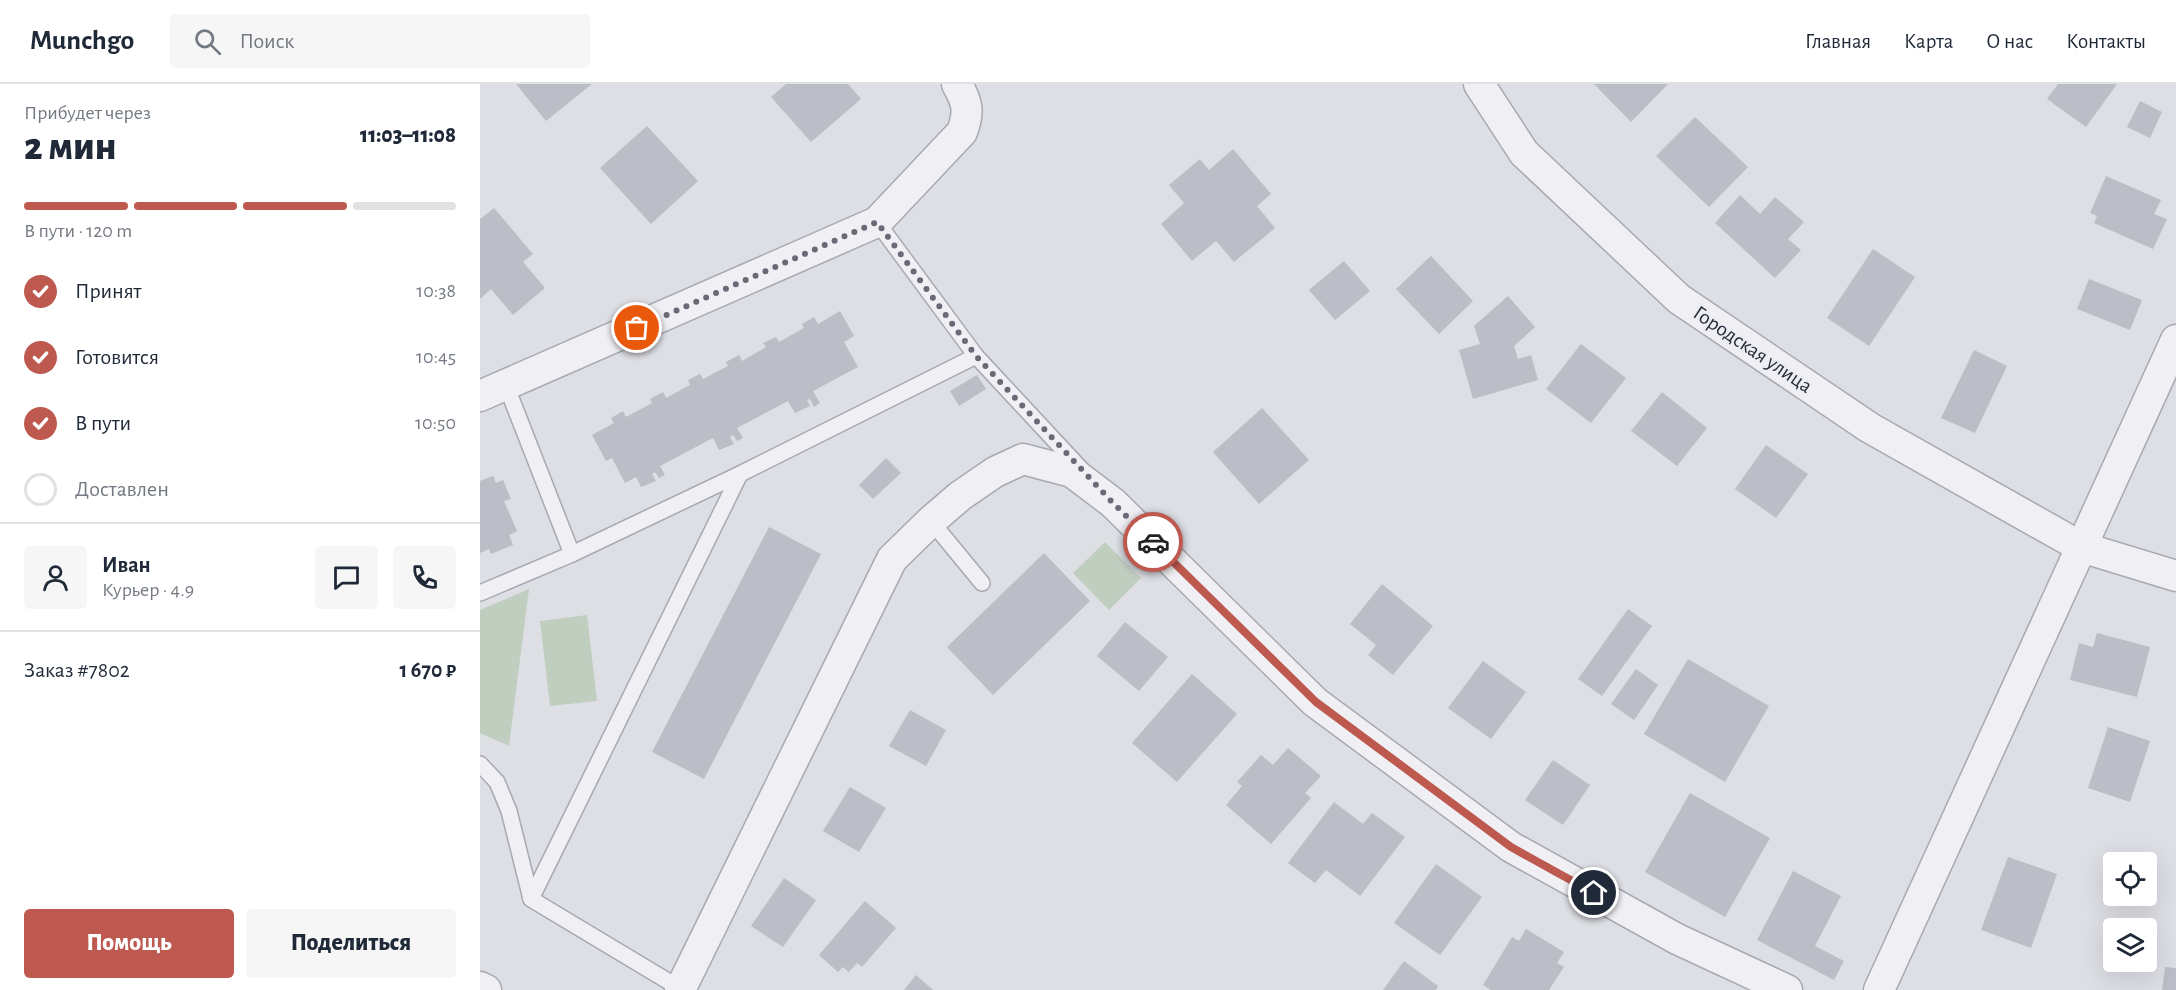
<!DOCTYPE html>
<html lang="ru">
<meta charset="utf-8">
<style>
:root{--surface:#fff;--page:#f6f6f7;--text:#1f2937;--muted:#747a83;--line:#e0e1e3;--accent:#bd594f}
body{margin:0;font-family:"Alegreya Sans",sans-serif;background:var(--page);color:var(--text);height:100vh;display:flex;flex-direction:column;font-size:22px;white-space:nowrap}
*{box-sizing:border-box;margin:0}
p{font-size:20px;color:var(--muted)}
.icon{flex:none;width:33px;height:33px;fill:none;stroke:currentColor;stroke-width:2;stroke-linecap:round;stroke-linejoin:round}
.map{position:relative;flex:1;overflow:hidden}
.panel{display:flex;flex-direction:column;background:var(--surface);width:480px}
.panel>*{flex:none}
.fabs{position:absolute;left:1623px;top:768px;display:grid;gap:12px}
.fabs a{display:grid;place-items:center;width:54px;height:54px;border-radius:6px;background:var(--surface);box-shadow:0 6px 24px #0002;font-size:30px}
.pin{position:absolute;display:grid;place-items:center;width:51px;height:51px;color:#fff;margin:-26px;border:3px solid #fff;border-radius:50%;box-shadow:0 2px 6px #0007}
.courier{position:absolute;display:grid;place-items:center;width:60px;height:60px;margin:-30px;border:4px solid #bd594f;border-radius:50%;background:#fff;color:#222;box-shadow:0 2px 8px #0007}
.head em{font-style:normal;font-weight:800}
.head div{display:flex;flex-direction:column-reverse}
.head{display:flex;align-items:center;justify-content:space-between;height:102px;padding:0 24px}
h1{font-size:39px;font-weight:800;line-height:45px}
.bar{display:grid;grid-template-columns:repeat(4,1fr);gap:9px 6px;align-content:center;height:72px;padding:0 24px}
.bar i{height:8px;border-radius:4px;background:var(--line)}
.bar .on{background:var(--accent)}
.bar p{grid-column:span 4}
.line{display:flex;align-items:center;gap:15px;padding:0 24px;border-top:2px solid var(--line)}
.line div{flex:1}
.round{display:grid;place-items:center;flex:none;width:63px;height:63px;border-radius:6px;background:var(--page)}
ol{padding:0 24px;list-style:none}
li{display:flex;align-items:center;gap:18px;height:66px}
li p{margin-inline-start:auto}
li .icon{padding:6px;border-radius:50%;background:var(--accent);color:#fff;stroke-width:4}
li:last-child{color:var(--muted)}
li i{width:33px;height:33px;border:3px solid var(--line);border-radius:50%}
.button{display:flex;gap:12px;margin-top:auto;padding:12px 24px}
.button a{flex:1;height:69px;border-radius:6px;background:var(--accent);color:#fff;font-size:24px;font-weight:800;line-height:69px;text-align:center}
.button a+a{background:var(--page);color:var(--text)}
header{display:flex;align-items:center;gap:36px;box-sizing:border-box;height:84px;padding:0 30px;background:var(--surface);border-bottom:2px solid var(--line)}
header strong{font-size:28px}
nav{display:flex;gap:33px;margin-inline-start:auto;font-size:21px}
.search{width:420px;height:54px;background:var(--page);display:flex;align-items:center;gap:15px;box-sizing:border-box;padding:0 21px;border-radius:6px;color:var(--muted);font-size:22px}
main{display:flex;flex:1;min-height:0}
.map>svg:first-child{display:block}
.green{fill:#c0cec0}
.building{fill:#bbbdc7}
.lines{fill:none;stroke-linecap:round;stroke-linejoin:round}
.lane-casing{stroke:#a7a9b2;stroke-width:18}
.street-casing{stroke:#a7a9b2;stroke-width:33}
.lane{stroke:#f0f0f4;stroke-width:15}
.street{stroke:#f0f0f4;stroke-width:30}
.done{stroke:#686a76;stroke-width:6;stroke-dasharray:0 10.8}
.route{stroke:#bd594f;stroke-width:8}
.labels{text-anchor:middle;stroke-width:6;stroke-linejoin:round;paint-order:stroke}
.street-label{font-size:21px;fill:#292b3a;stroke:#eceef3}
</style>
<header>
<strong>Munchgo</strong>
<div class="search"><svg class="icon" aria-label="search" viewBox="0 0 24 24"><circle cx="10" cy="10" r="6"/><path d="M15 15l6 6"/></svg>Поиск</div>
<nav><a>Главная</a><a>Карта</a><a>О нас</a><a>Контакты</a></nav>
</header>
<main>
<section class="panel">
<div class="head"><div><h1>2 мин</h1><p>Прибудет через</p></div><em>11:03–11:08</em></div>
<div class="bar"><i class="on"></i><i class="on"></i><i class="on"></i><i></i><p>В пути · 120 m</p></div>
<ol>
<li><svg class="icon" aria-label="check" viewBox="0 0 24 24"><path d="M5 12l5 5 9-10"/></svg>Принят<p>10:38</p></li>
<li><svg class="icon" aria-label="check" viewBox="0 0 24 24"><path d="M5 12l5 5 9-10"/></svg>Готовится<p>10:45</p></li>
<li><svg class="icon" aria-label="check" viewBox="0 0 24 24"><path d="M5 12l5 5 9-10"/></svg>В пути<p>10:50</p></li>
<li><i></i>Доставлен</li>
</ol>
<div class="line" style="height:108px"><a class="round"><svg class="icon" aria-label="person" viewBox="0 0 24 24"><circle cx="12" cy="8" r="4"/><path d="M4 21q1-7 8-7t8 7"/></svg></a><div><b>Иван</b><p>Курьер · 4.9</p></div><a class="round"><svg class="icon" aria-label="chat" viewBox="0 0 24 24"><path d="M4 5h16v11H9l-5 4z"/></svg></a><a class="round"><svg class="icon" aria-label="phone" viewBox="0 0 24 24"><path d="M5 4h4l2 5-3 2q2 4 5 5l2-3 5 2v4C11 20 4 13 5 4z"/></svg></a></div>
<div class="line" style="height:78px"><div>Заказ #7802</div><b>1 670 ₽</b></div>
<div class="button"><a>Помощь</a><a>Поделиться</a></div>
</section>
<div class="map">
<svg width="1696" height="906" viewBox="0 0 1696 906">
<rect width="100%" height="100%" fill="#dddfe5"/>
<g class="green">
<path d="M 625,458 L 661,494 L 629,526 L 593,489 Z"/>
<path d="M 49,505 L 29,662 L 0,649 L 0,526 Z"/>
<path d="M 107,531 L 117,617 L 70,622 L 60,537 Z"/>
</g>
<g class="building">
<path d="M 36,0 L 112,0 L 66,37 Z"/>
<path d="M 306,0 L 368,0 L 381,15 L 331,58 L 291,13 Z"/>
<path d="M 1114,0 L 1188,0 L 1151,38 Z"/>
<path d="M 1578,0 L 1637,0 L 1606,43 L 1567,15 Z"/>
<path d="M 1660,17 L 1682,28 L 1670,54 L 1647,43 Z"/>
<path d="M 1215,33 L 1268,83 L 1229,123 L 1176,72 Z"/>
<path d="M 167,42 L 218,97 L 171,140 L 120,84 Z"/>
<path d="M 753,65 L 791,110 L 777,122 L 795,144 L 754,178 L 736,157 L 712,177 L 681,140 L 704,119 L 689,101 L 720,75 L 729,86 Z"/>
<path d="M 1626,92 L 1681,116 L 1674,130 L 1687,135 L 1673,165 L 1614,139 L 1617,132 L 1610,129 Z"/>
<path d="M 1260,111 L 1280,130 L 1295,113 L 1324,138 L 1308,155 L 1321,166 L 1295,194 L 1235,139 Z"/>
<path d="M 14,124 L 53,170 L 43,178 L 65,204 L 33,231 L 11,205 L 0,215 L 0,135 Z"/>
<path d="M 1393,165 L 1435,193 L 1389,262 L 1347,234 Z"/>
<path d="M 951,172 L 993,217 L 959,250 L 916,205 Z"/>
<path d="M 864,177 L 890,207 L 855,236 L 829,206 Z"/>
<path d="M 1609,195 L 1662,216 L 1650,246 L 1597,225 Z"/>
<path d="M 1028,212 L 1055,243 L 1034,262 L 1038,275 L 1051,271 L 1058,296 L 993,315 L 979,266 L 1000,260 L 994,242 Z"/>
<path d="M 360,227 L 374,252 L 364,258 L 378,283 L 333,307 L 340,319 L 334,323 L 330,315 L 327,316 L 330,322 L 315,329 L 308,317 L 257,344 L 263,354 L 257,357 L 253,351 L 250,353 L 254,360 L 239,366 L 233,354 L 180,382 L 185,391 L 179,394 L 175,388 L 172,390 L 176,397 L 161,403 L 156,393 L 145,399 L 132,374 L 126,377 L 112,351 L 134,339 L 131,334 L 143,327 L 146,333 L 172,319 L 170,315 L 183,308 L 186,314 L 210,301 L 208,296 L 220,290 L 223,295 L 248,282 L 246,278 L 259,271 L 262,277 L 286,263 L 283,259 L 296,253 L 299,258 L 324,244 L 322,240 L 334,233 L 338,240 Z"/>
<path d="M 1101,260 L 1146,294 L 1111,339 L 1066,305 Z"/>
<path d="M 1494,266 L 1527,282 L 1495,349 L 1461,334 Z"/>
<path d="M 497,291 L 506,305 L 479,322 L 470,307 Z"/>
<path d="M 1182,308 L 1227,344 L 1197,382 L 1151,347 Z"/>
<path d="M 782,324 L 829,376 L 779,420 L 733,368 Z"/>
<path d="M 1286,361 L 1328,390 L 1296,434 L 1255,405 Z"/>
<path d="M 406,374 L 421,389 L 393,415 L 379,401 Z"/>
<path d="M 13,392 L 16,399 L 23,396 L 31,415 L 24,417 L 37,447 L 29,451 L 33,461 L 11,470 L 9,465 L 0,469 L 0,397 Z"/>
<path d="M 289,443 L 341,470 L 224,695 L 172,668 Z"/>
<path d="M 564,469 L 610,517 L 513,611 L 467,563 Z"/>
<path d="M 902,500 L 953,542 L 913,591 L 888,571 L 896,561 L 870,540 Z"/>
<path d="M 1148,525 L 1172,542 L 1122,612 L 1098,595 Z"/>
<path d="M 645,538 L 688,573 L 659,607 L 617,572 Z"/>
<path d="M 1617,549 L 1670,563 L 1657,613 L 1590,596 L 1599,559 L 1613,563 Z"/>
<path d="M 1208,575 L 1289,622 L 1245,698 L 1164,650 Z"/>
<path d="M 1003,577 L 1046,608 L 1011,655 L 968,624 Z"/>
<path d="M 1156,585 L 1178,601 L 1154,636 L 1131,620 Z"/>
<path d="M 712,590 L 757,630 L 697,698 L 652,659 Z"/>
<path d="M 430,626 L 466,646 L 446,682 L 409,662 Z"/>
<path d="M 1628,643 L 1670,657 L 1650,718 L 1608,704 Z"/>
<path d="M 808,664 L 841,692 L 825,709 L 831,714 L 791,760 L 746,721 L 762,702 L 757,698 L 781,671 L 793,681 Z"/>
<path d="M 1073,676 L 1110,701 L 1083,741 L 1045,716 Z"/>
<path d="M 370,703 L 406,724 L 379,768 L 343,747 Z"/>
<path d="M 1210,709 L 1290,754 L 1245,833 L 1165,788 Z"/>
<path d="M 854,718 L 883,740 L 892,729 L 925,753 L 880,812 L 846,786 L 835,799 L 808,779 Z"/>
<path d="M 1528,773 L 1577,790 L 1551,864 L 1501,846 Z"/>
<path d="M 956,780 L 1002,813 L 960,871 L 914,839 Z"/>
<path d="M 1313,787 L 1361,812 L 1335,862 L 1364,877 L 1354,896 L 1277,856 Z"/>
<path d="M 304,794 L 336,816 L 303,863 L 271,842 Z"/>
<path d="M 385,817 L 416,844 L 382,883 L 377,879 L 369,888 L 363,883 L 358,888 L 339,871 Z"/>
<path d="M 1046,845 L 1084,868 L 1077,879 L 1084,883 L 1069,906 L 1011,906 L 1003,901 L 1032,853 L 1039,857 Z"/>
<path d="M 924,877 L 958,902 L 956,906 L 903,906 Z"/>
<path d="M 1685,883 L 1696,884 L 1696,906 L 1682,906 Z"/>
<path d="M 436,891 L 453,906 L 424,906 Z"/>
</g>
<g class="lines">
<g class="lane-casing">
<g id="lane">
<path d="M 397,138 L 496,272 L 602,386"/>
<path d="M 451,437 L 502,499"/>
<path d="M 92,470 L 260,390 L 496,272"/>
<path d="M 0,509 L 92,470 L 26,301"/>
<path d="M 0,680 L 17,698 L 29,727 L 51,815 L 201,905"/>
<path d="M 51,815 L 260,390"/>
</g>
</g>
<g class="street-casing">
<g id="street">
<path d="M 999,0 L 1044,69 L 1199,215 L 1390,344 L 1601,463 L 1696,492"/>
<path d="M 0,312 L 397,138 L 482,48 C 490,27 487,18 477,0"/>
<path d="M 0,903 L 6,906"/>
<path d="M 200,906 L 412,475 L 451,437 L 480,412 L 515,388 L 543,375 L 592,388 L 633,419 L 835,618 L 1031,763 L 1197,855 L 1307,906"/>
<path d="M 1399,906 L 1696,256"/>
</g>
</g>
<use href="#lane" class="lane"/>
<use href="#street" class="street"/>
</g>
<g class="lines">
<path class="done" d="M 157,244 L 397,138 L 496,272 L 633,419 L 673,458"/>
<path class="route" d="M 673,458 L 836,618 L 1031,763 L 1114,809"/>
</g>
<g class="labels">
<g class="street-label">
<text transform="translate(1273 265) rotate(34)" y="7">Городская улица</text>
</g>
</g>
</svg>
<div class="fabs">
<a><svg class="icon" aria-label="locate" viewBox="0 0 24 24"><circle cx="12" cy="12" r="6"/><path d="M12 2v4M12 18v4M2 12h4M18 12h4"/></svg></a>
<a><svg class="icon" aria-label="layers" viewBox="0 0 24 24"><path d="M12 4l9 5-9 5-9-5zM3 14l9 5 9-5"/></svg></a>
</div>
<div class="pin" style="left:157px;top:244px;background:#ea580c"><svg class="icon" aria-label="bag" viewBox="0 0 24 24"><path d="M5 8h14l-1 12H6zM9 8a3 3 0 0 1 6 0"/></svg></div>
<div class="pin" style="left:1114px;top:809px;background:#1f2937"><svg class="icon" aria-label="home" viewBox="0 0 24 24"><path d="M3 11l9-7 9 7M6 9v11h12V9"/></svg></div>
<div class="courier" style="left:673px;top:458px"><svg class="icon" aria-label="car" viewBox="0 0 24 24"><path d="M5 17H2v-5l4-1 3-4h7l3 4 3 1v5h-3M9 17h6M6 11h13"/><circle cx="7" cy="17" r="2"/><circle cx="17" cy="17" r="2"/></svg></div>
</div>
</main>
